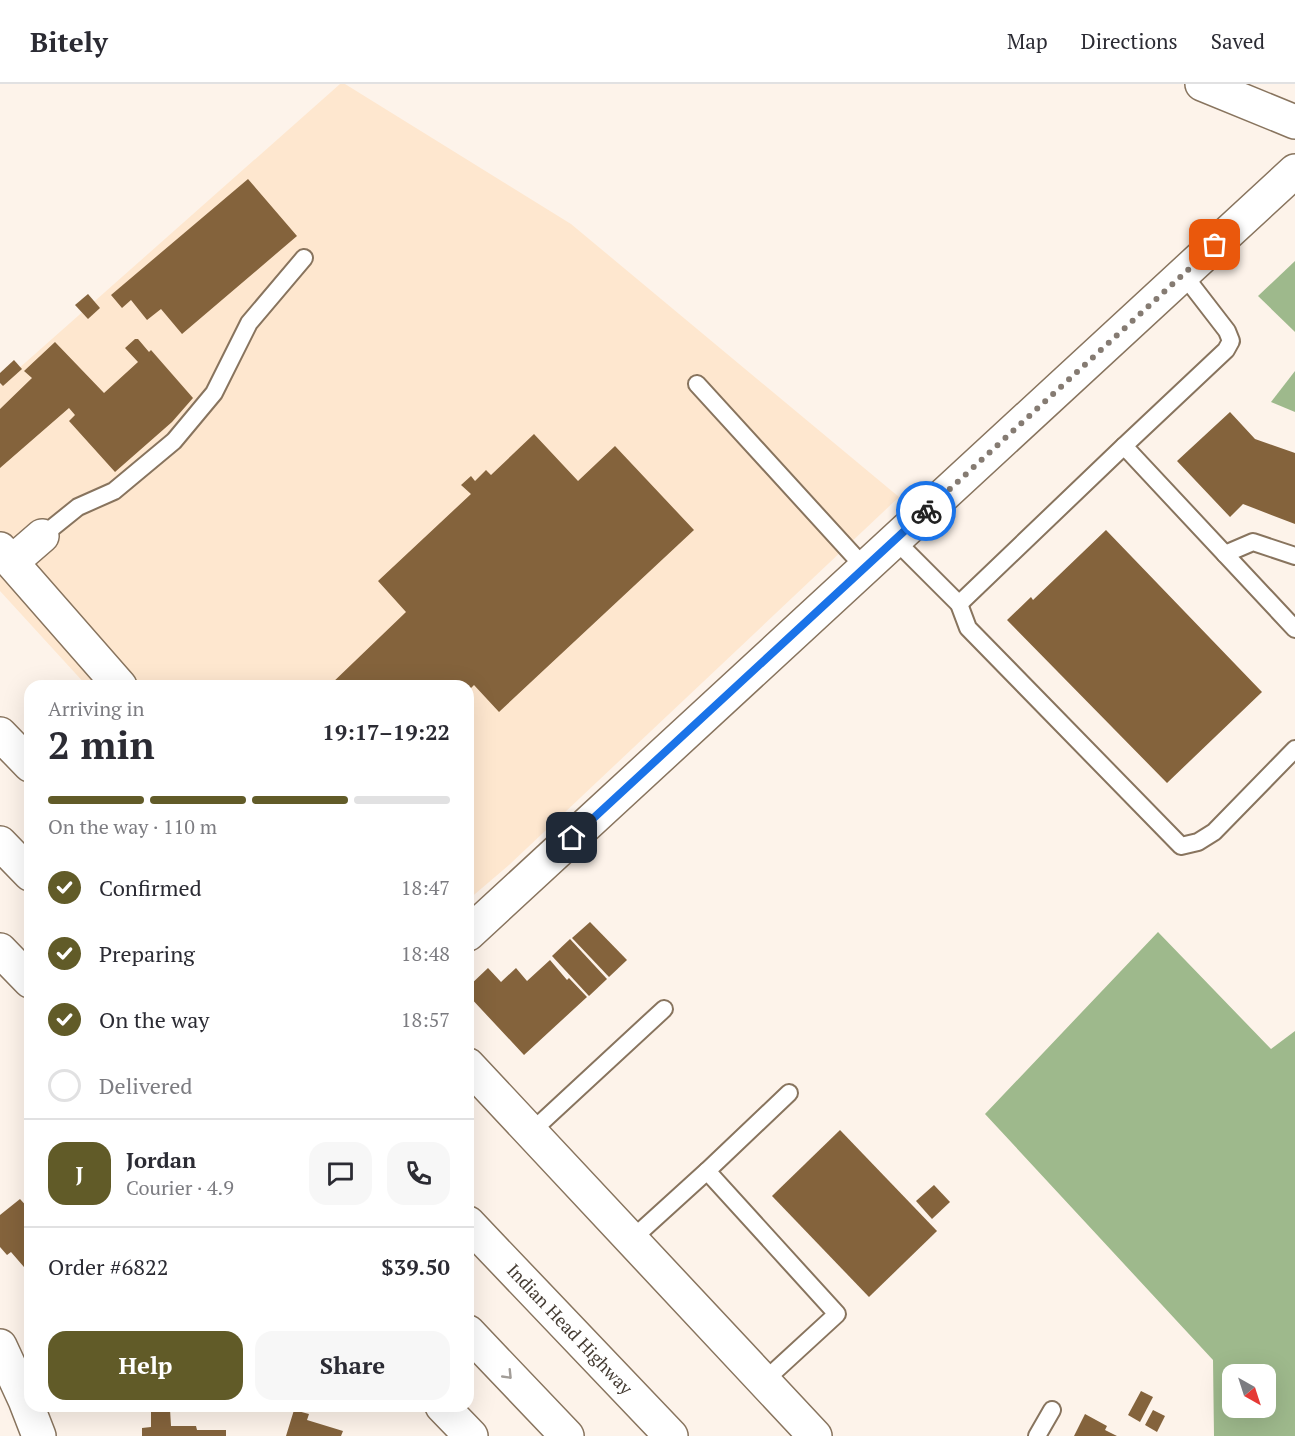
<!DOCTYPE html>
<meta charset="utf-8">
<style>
:root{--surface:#fff;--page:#f7f7f7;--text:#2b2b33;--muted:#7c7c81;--line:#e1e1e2;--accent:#615b28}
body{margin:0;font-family:"PT Serif",serif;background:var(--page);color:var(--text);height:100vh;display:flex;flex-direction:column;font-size:22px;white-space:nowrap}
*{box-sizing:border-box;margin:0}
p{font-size:20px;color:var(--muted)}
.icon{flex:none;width:33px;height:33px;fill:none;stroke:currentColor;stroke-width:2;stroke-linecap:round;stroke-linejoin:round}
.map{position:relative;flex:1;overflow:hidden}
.side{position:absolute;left:24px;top:596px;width:450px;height:732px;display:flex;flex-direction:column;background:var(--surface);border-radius:18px;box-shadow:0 6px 24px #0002}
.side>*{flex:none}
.needle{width:39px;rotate:141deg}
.controls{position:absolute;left:1222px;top:1280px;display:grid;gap:12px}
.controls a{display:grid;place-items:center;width:54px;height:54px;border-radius:12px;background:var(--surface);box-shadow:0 6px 24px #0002;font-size:30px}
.pin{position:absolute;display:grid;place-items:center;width:51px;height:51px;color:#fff;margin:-26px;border-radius:12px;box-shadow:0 3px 9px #0006}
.courier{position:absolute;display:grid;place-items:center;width:60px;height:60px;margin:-30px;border:4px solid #1a73e8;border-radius:50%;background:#fff;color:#222;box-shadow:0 2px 8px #0007}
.headline em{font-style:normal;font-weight:800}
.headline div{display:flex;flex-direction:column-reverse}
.headline{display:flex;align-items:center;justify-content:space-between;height:102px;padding:0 24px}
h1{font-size:39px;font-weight:800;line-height:45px}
.bar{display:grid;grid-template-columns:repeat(4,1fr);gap:9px 6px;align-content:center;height:72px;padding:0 24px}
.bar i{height:8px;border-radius:4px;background:var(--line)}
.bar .selected{background:var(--accent)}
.bar p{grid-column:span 4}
.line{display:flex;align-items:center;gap:15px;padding:0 24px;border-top:2px solid var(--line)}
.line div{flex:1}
.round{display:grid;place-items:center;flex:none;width:63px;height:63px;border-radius:18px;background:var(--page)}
ol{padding:0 24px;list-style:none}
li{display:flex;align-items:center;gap:18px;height:66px}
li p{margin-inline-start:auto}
li .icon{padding:6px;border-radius:50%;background:var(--accent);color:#fff;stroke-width:4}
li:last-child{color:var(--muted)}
li i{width:33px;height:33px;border:3px solid var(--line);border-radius:50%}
.cta{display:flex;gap:12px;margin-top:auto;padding:12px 24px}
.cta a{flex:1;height:69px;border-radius:18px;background:var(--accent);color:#fff;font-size:24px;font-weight:800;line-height:69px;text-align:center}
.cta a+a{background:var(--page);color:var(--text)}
header{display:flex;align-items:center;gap:36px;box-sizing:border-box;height:84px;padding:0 30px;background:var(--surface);border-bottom:2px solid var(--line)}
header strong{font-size:28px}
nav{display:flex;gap:33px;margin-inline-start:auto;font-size:21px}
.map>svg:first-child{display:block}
.built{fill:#fee7cf}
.forest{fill:#9eb98c;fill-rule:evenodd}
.building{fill:#84633c}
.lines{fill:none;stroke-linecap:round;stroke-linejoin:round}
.service-casing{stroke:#88745e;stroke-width:20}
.minor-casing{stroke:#88745e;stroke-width:36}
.tertiary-casing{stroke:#88745e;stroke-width:36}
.secondary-casing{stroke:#88745e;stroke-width:36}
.trunk-casing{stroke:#88745e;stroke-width:36}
.service{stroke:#fff;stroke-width:16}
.minor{stroke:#fff;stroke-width:33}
.tertiary{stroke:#fff;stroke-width:33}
.secondary{stroke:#fff;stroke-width:33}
.trunk{stroke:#fff;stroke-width:33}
.oneway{stroke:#a29d98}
.done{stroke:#857b72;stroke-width:6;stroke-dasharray:0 10.8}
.route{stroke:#1a73e8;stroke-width:8}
.labels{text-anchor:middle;stroke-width:6;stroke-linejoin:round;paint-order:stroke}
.street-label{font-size:18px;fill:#443b32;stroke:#fdf3ea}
</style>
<header>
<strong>Bitely</strong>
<nav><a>Map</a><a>Directions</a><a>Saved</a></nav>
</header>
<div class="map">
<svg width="1295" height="1352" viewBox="0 0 1295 1352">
<rect width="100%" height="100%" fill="#fdf3ea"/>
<path class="built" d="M 340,0 L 345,0 L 571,140 L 899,413 L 509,781 L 468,816 L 468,602 L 86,601 L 0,507 L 0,301 Z"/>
<g class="forest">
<path d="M 1295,177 L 1295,248 L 1258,212 Z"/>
<path d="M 1295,287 L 1295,328 L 1271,318 Z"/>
<path d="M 1158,848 L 1271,965 L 1295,947 L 1295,1352 L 1214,1352 L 1213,1276 L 985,1030 ZM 1233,1290 L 1266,1290 L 1266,1323 L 1233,1323 Z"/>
</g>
<g class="building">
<path d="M 248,95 L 297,152 L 182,250 L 161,225 L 147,236 L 131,216 L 122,224 L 111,211 Z"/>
<path d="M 88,210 L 100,224 L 88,235 L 75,221 Z"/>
<path d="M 135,255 L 138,255 L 149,268 L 151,266 L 193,314 L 172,338 L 115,388 L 69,337 L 75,331 L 69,324 L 0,384 L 0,325 L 32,294 L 24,287 L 55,258 L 104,309 L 138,278 L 125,264 Z"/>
<path d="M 14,276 L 22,285 L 3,302 L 0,299 L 0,289 Z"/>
<path d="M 1230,328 L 1255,355 L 1295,369 L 1295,440 L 1243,420 L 1230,433 L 1177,377 Z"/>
<path d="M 534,350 L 578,397 L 615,362 L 694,446 L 499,628 L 474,601 L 468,607 L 468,602 L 329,602 L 406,528 L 378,497 L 471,410 L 461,401 L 471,392 L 475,397 L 486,386 L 491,391 Z"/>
<path d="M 1106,446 L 1262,608 L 1167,699 L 1007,536 L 1031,513 L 1033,516 Z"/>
<path d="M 590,838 L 627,876 L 609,893 L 572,854 Z"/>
<path d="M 570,855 L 607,895 L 589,912 L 552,872 Z"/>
<path d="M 550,876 L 567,896 L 569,894 L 587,913 L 524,971 L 468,911 L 468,903 L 488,884 L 501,898 L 516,884 L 527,897 Z"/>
<path d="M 840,1046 L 937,1147 L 869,1213 L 772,1112 Z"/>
<path d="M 934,1101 L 950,1118 L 932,1135 L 916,1117 Z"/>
<path d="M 20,1115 L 30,1126 L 30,1190 L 11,1168 L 7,1171 L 0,1163 L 0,1131 Z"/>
<path d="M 1141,1307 L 1153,1313 L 1140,1338 L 1128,1331 Z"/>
<path d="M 151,1325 L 170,1325 L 171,1342 L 196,1342 L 197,1346 L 226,1346 L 226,1352 L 142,1352 L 142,1344 L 151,1343 Z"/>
<path d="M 294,1326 L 309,1330 L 307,1336 L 343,1347 L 341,1352 L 286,1352 Z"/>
<path d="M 1153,1326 L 1165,1332 L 1157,1348 L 1145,1341 Z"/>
<path d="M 1085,1330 L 1107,1342 L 1105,1346 L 1117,1352 L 1074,1352 Z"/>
</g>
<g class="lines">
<g class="service-casing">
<g id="service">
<path d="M 697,300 L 865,484"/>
<path d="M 1124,362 L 1226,266 L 1231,257 L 1227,247 L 1183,190"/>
<path d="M 42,452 L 78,423 L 114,407 L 174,357 L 214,309 L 249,239 L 304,174"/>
<path d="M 895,456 L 959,520 L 968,544 L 1181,762 L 1198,758 L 1214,748 L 1295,665"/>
<path d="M 1225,470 L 1253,458 L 1295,472"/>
<path d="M 959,520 L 1124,362 L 1295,545"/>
<path d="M 531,1048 L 664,925"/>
<path d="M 707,1087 L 789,1009"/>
<path d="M 631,1156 L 707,1087 L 837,1230 L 764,1297"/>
<path d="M 1037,1352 L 1052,1326"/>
</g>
</g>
<g class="minor-casing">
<g id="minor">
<path d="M 0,465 L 120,602"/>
<path d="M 12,478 L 42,452"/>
<path d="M 468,850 L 1295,87"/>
<path d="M 468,981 L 815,1352"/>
<path d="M 0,1262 L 25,1316 L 39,1352"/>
</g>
</g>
<g class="tertiary-casing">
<g id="tertiary">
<path d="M 0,866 L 30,897"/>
<path d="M 442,1322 L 471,1352"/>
</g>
</g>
<g class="secondary-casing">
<path id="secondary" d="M 1202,0 L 1295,38"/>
</g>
<g class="trunk-casing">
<g id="trunk">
<path d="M 0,650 L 30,681"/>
<path d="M 0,759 L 30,790"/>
<path id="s1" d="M 468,1139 L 671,1352"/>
<path d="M 468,1248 L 567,1352"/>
</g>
</g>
<use href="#service" class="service"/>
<use href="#minor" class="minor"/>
<use href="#tertiary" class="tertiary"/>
<use href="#secondary" class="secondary"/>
<use href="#trunk" class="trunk"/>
</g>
<defs><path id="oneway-chevron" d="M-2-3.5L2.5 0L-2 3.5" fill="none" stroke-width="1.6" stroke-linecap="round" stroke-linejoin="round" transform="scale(1.5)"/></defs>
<use class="oneway" href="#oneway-chevron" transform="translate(508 1291) rotate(46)"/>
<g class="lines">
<path class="done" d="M 926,427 L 1215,161"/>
<path class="route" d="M 572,754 L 926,427"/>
</g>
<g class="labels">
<g class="street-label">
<text dy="6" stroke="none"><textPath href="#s1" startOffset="147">Indian Head Highway</textPath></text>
</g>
</g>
</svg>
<div class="controls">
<a><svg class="needle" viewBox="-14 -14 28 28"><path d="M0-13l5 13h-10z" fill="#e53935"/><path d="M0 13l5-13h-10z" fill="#7c7c81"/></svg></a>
</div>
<div class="pin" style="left:1215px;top:161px;background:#ea580c"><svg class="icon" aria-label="bag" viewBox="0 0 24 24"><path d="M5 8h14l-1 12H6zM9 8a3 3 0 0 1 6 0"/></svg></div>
<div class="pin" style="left:572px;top:754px;background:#1f2937"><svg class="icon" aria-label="home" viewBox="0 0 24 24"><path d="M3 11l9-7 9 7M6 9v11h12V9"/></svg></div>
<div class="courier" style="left:926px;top:427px"><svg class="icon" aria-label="bike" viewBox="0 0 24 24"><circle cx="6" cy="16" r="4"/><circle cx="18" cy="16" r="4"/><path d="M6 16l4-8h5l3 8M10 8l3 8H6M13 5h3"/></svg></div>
<section class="side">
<div class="headline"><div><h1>2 min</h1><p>Arriving in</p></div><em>19:17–19:22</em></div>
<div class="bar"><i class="selected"></i><i class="selected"></i><i class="selected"></i><i></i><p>On the way · 110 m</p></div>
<ol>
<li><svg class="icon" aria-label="check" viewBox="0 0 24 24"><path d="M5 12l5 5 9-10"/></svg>Confirmed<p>18:47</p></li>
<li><svg class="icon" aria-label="check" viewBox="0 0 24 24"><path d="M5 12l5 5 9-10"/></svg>Preparing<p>18:48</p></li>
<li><svg class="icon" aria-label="check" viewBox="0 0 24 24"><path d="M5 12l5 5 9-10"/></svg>On the way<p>18:57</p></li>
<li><i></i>Delivered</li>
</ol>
<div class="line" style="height:108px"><b class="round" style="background:var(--accent);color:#fff">J</b><div><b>Jordan</b><p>Courier · 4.9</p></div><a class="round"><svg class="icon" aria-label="chat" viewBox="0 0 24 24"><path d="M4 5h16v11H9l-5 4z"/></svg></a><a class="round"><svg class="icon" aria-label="phone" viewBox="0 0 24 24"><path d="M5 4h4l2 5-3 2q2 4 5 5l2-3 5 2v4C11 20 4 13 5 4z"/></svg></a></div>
<div class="line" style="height:78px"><div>Order #6822</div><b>$39.50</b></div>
<div class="cta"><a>Help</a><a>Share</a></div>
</section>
</div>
